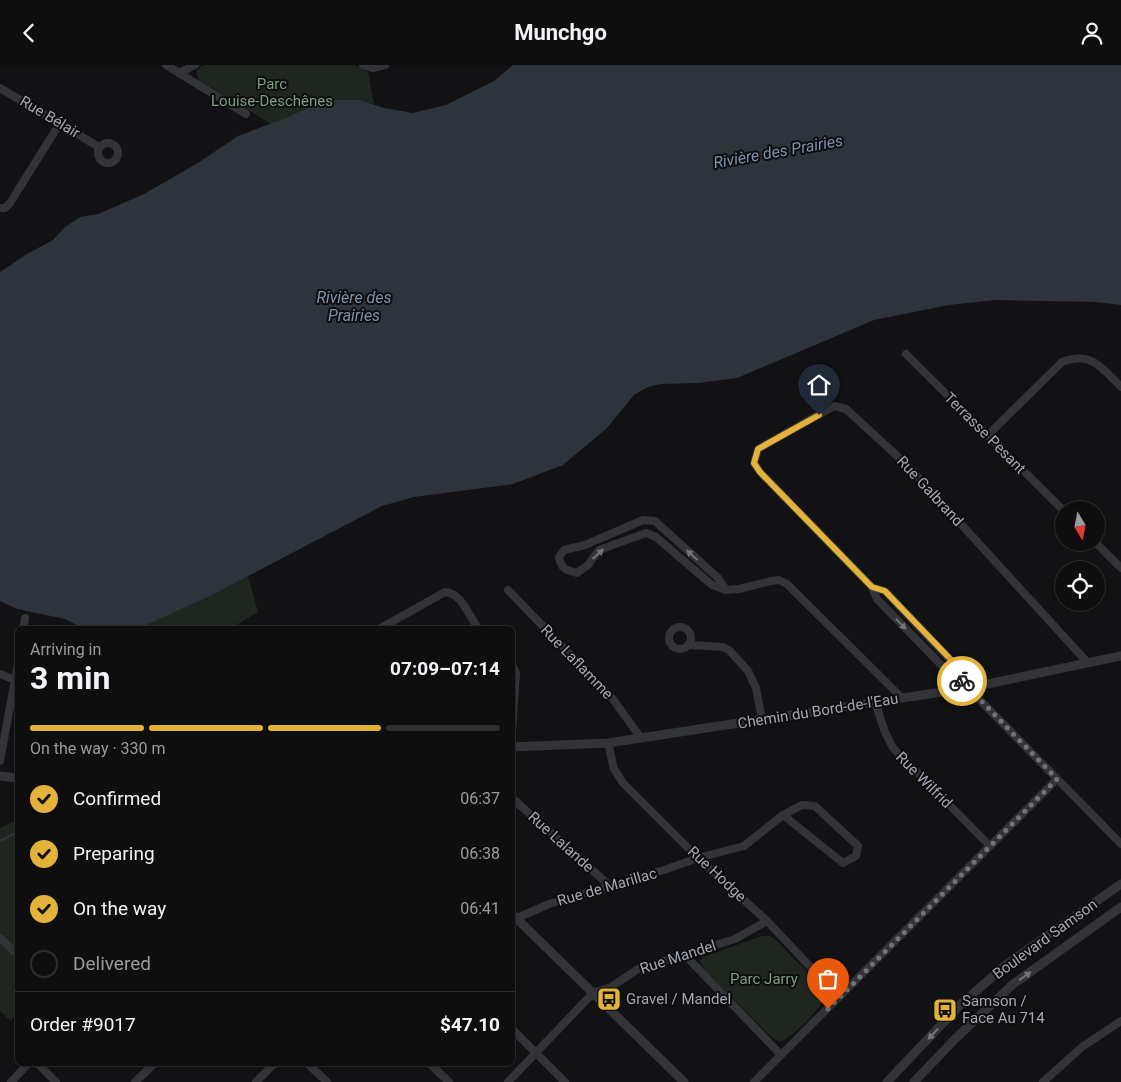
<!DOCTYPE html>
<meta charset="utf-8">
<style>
:root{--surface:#0e0e0f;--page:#171718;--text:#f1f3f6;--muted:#9b9c9e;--line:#2e2e2f;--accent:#e3b23a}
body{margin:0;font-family:Roboto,sans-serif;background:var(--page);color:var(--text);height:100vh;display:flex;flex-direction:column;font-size:19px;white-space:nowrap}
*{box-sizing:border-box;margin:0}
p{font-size:16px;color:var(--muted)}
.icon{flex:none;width:28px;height:28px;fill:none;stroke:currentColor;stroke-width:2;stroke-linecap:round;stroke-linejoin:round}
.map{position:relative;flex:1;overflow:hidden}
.sheet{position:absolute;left:15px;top:561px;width:500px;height:440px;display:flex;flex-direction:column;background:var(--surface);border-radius:8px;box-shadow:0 1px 4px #0004,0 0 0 1px var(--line)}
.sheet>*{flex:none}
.needle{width:32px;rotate:170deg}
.fabs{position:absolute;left:1055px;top:436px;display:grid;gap:10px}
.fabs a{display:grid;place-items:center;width:50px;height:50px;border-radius:50%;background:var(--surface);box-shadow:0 1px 4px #0004,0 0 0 1px var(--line);font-size:25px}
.pin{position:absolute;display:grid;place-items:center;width:42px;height:42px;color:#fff;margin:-51px -21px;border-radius:50% 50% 50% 0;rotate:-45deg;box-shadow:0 0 5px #0007}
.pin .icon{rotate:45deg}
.courier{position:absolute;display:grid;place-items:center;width:50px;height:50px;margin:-25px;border:4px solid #e3b23a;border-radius:50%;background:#fff;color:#222;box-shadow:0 1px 6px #0007}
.headline em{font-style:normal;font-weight:700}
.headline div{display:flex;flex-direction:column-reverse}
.headline{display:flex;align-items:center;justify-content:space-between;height:85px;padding:0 15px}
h1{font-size:32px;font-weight:700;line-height:38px}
.bar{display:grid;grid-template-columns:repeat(4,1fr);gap:8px 5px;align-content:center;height:60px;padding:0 15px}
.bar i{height:6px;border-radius:4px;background:var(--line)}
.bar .selected{background:var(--accent)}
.bar p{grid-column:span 4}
.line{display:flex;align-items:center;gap:12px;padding:0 15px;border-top:1px solid var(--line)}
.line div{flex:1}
ol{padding:0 15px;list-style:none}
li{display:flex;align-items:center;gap:15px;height:55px}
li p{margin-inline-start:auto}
li .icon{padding:5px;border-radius:50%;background:var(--accent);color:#111;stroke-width:4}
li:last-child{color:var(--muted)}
li i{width:28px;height:28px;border:2px solid var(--line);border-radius:50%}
header{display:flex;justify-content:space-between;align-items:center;height:65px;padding:0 15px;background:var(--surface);font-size:22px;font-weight:700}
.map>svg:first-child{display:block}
.green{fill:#1f2620}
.water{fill:#2d343b}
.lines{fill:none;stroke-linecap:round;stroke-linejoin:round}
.stream{stroke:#2d343b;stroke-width:2.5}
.minor{stroke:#333438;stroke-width:8}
.tertiary{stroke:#333438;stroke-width:9}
.oneway{fill:#72747c}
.done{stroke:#72747b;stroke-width:5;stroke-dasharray:0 9}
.route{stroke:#e3b23a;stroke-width:6}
.labels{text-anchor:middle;stroke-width:4;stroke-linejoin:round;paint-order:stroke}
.park-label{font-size:15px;fill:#7d9d80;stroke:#0d0d0f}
.street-label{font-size:15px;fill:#a5a8b3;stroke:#0d0d0f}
.poi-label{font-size:15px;fill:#a5a8b3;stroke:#0d0d0f;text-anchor:start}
.water-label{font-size:16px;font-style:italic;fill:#7e94ac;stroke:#0d0d0f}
</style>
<header><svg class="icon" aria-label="back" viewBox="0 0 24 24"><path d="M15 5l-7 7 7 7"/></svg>Munchgo<svg class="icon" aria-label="person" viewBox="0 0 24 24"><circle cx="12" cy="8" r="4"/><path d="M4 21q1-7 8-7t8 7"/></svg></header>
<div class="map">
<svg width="1121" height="1017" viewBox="0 0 1121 1017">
<rect width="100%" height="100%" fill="#121214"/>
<g class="green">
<path d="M 205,0 L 354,0 L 368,7 L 374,39 C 331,28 310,44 271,59 L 199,15 L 196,7 L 200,2 Z"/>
<path d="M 248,511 L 258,547 L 230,564 L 138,564 L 212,530 Z"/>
<path d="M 17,755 L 17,948 L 11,956 L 0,946 L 0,763 Z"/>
<path d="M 762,871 L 770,871 L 777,876 L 824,924 L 826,931 C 818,946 795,971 780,977 L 771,972 L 704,904 L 700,896 L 703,892 Z"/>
</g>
<path class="water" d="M 513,0 L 1121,0 L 1121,240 L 1096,237 L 996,235 L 949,240 L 874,255 L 737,313 L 698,318 L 661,319 L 648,322 L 634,330 L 607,363 L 563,400 L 513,419 L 414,432 L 382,441 L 212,530 L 138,564 L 84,564 L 65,554 L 17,544 L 0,536 L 0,207 L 27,189 L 53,175 L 64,163 L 80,152 L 98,149 L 144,129 L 198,98 L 238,71 L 288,52 L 318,38 L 335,35 L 360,35 L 384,43 L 413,48 L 446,40 L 494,16 Z"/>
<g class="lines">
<path class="stream" d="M 0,776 L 18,767"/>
<g class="minor">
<path d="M 166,0 L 246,49"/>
<path d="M 363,0 L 373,3 L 385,0"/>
<path d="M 179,8 L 195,0"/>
<path d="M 0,23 L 99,82"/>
<circle cx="108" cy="88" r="10"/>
<path d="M 0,143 L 5,143 L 10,138 L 60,58"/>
<path d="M 906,289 L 1064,446"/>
<path d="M 988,370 L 1062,297 C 1092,286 1101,302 1121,322"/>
<path d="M 1096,478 L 1121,503"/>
<path d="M 872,522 L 885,526 L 958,603 L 959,612"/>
<path d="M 508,525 L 612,633 L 641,673"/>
<path d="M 726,525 L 718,513 L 655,456 L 643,455 L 585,480 L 564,485 L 559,492 C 561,504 566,505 577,508 L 588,500 L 599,485 L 646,468 L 656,472 L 712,520 L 726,525 L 739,524 L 771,516 L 779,515 L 787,519 L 902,633"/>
<circle cx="680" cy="573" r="11"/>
<path d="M 23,564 L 25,553"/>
<path d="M 379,564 L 445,527 C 462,528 469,552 479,564"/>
<path d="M 688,580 L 723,582 L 729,585 L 748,606 L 756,623 L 762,655"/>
<path d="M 1087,597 L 907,400 L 846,344 L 834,341 L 758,384 L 754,398 L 760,407 L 872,522 L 877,534 L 950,609 L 959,612 L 968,623 L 1121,779"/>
<path d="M 512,599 L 516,608 L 512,668"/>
<path d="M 0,609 L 15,615"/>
<path d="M 875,637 L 885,667 L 893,683 L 990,781"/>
<path d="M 608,678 L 614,704 L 623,718 L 698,793 L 767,856 L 839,932"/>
<path d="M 0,696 L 18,598"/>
<path d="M 512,733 L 610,821"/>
<path d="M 517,853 L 549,839 L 664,805 L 698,793 L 744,781 L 783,750 L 802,740 L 815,741 L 858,781 L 856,791 L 843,798 L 783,750"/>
<path d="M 0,873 L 18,890"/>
<path d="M 684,889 L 781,990"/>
<path d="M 512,964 L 565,1017"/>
<path d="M 38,999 L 56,1017"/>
<path d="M 308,999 L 327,1017"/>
<path d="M 430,999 L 449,1017"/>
<path d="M 11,1017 L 28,999"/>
<path d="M 135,1017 L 154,999"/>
<path d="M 256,1017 L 274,999"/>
<path d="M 508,1017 L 593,928 L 611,922 L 638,904 L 735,874 L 767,856"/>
<path d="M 754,1017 L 1057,714"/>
<path d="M 1043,1017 L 1082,982 L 1121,956"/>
</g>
<g class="tertiary">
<path d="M 512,682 L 608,678 L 968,623 L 1121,591"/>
<path d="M 0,711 L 18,713"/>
<path d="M 512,849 L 684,1017"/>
<path d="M 887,1017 L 960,940 L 1006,900 L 1121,819"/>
<path d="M 914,1017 L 955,974 L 1012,920 L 1121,842"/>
</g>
</g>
<defs><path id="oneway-solid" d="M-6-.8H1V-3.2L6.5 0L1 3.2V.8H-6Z" transform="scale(1.25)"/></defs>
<g class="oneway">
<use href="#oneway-solid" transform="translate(598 489) rotate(-42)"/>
<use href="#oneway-solid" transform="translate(692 490) rotate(-138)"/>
<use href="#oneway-solid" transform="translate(901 559) rotate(46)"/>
<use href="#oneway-solid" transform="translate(1025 911) rotate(-36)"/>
<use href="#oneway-solid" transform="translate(933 969) rotate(133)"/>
</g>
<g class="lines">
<path class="done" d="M 828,944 L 1057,714 L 962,616"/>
<path class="route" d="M 819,350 L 758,384 L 754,398 L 760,407 L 872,522 L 885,526 L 958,602 L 958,612 L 962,616"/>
</g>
<defs>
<g id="bus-square" transform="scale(1.25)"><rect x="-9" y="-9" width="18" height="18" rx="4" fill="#e3b23a" stroke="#0d0d0f"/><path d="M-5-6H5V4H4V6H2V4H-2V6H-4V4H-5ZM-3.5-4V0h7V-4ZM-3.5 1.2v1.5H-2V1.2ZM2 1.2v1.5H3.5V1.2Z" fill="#111"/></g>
</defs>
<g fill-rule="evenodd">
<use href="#bus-square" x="609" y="934"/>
<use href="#bus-square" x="945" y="945"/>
</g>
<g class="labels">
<g class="park-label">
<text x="272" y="24">Parc<tspan x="272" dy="17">Louise-Deschênes</tspan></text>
<text x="764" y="919">Parc Jarry</text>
</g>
<g class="street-label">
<text transform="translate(50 52) rotate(31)" y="5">Rue Bélair</text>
<text transform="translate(985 368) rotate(45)" y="5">Terrasse Pesant</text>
<text transform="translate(930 426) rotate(47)" y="5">Rue Galbrand</text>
<text transform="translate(577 597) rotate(46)" y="5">Rue Laflamme</text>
<text transform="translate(818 646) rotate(-9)" y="5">Chemin du Bord-de-l'Eau</text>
<text transform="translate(924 715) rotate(45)" y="5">Rue Wilfrid</text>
<text transform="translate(561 777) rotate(42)" y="5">Rue Lalande</text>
<text transform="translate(717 809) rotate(43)" y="5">Rue Hodge</text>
<text transform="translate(607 822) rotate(-16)" y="5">Rue de Marillac</text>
<text transform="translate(1045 874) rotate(-36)" y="5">Boulevard Samson</text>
<text transform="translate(678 892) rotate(-18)" y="5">Rue Mandel</text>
</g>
<g class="poi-label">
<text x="626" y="939">Gravel / Mandel</text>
<text x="962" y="941">Samson /<tspan x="962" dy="17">Face Au 714</tspan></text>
</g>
<g class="water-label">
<text transform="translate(778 86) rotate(-10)" y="6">Rivière des Prairies</text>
<text x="354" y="238">Rivière des<tspan x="354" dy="18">Prairies</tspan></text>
</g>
</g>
</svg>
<div class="fabs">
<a><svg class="needle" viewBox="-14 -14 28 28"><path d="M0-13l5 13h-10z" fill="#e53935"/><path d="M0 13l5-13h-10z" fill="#9b9c9e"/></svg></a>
<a><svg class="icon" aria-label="locate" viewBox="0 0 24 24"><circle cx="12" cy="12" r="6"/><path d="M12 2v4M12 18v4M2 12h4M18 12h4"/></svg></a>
</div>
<div class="pin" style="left:828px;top:944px;background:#ea580c"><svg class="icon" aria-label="bag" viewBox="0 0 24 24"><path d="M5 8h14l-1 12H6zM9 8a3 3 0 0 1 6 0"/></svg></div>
<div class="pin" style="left:819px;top:350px;background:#1f2937"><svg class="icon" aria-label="home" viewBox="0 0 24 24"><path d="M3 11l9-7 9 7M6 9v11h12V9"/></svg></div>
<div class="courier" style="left:962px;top:616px"><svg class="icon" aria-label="bike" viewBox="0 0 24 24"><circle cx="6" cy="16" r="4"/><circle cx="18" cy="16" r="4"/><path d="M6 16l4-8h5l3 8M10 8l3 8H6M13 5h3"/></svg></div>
<section class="sheet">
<div class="headline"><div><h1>3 min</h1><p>Arriving in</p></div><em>07:09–07:14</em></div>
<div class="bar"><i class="selected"></i><i class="selected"></i><i class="selected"></i><i></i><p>On the way · 330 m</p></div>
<ol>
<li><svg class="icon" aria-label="check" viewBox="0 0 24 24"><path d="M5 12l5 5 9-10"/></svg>Confirmed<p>06:37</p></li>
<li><svg class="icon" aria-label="check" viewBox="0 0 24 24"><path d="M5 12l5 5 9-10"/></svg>Preparing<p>06:38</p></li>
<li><svg class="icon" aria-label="check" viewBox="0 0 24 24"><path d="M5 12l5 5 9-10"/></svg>On the way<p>06:41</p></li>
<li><i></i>Delivered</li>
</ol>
<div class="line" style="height:65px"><div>Order #9017</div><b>$47.10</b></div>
</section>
</div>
